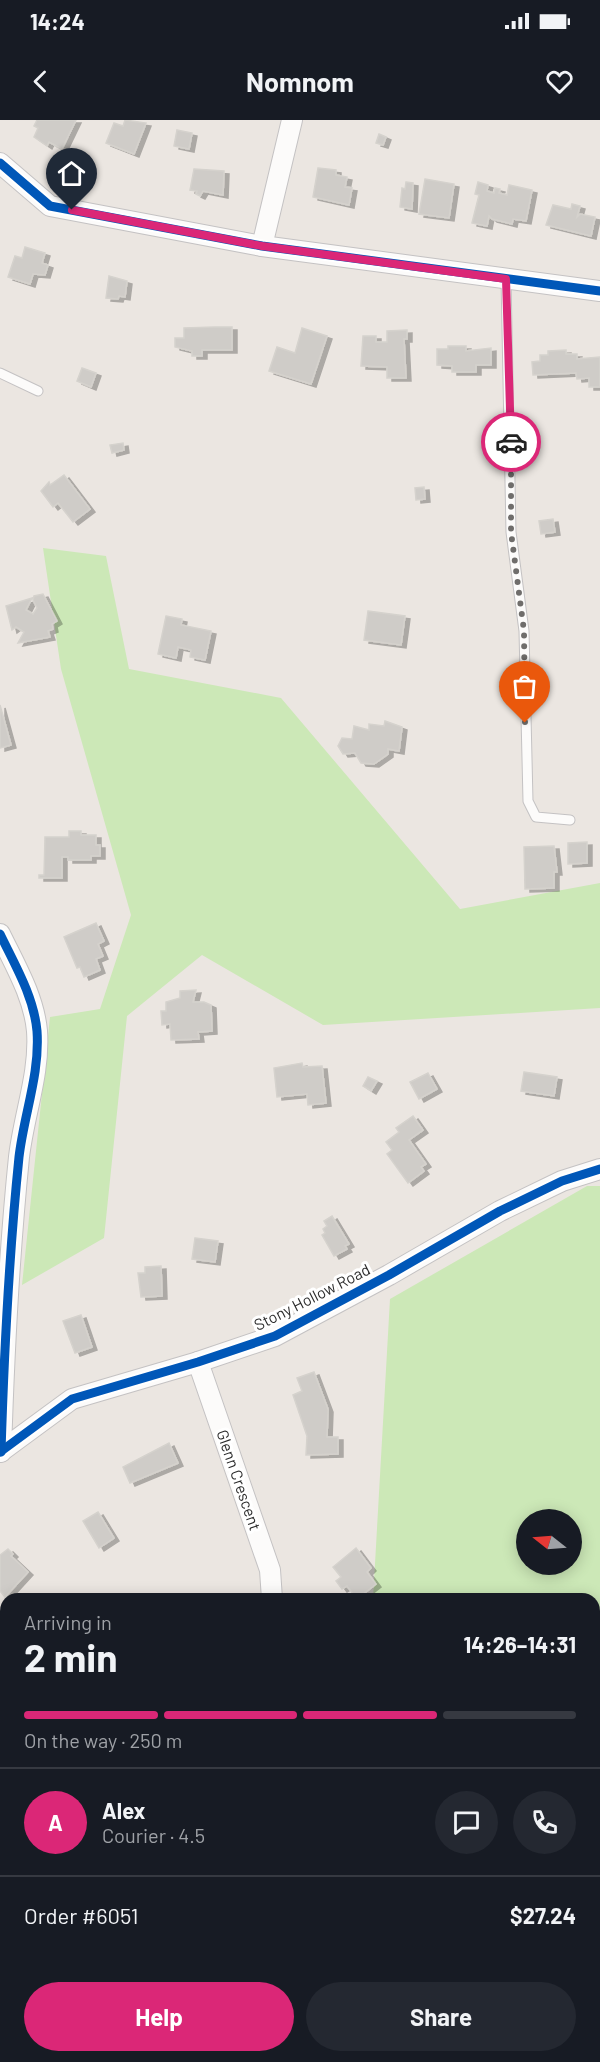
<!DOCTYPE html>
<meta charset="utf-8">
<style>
:root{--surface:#171b24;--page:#242831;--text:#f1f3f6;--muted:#9ea1a6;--line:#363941;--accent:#db2777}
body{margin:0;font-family:Barlow,sans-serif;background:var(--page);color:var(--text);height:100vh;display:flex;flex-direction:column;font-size:22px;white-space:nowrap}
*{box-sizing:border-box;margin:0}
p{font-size:20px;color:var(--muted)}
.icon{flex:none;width:33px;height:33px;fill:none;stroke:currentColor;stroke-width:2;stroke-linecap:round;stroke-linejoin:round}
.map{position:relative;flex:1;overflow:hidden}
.panel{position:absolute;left:0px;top:1473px;width:600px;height:470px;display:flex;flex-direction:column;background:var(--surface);border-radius:18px 18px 0 0;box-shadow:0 3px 15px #0003}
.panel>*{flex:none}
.needle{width:39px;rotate:287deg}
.buttons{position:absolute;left:516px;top:1389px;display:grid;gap:12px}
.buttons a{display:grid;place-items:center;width:66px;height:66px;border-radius:50%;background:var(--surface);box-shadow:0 3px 15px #0003;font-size:30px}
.pin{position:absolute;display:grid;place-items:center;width:51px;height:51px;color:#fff;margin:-62px -26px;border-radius:50% 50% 50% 0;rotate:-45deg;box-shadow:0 0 6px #0007}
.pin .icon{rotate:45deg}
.courier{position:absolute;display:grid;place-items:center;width:60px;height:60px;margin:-30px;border:4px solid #db2777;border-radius:50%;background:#fff;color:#222;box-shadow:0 2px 8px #0007}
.headline em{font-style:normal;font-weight:700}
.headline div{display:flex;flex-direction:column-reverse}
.headline{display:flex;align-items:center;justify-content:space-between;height:102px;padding:0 24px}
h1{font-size:39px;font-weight:700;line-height:45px}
.bar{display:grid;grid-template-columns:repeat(4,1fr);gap:9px 6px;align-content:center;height:72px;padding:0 24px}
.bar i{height:8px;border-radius:4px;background:var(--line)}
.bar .current{background:var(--accent)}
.bar p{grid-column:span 4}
.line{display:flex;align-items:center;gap:15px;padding:0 24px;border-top:2px solid var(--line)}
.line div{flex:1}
.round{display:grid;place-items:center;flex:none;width:63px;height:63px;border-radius:32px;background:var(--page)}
.cta{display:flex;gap:12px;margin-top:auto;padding:12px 24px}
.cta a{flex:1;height:69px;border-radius:36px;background:var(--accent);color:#fff;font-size:24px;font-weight:700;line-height:69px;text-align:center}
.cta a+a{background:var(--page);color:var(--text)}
.status{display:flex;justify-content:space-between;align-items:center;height:42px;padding:0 30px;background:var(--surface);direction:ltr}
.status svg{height:16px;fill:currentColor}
header{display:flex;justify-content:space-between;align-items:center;height:78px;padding:0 24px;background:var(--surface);font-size:27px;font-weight:700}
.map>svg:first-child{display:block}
.green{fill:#cce8b7;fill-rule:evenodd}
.building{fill:#cfccc8;stroke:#d5d2cd;stroke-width:1.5;filter:url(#shadow)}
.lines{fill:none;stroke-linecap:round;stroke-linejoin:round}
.lane-casing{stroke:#c4c2c3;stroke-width:11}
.street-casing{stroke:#c4c2c3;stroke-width:22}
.lane{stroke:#fcfbfa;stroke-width:9}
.street{stroke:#fcfbfa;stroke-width:20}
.cycleway-casing{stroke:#fff;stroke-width:13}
.cycleway{stroke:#0057b8;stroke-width:9}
.done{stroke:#6f6d6b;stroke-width:6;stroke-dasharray:0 10.8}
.route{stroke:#db2777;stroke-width:8}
.labels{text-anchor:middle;stroke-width:6;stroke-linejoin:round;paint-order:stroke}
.street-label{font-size:16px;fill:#2c2c2c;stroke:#fff}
</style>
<div class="status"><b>14:24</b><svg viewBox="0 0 49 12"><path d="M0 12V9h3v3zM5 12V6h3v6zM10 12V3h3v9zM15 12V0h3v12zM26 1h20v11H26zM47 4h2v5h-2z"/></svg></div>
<header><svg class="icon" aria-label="back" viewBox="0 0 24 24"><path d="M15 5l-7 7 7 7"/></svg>Nomnom<svg class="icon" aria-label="heart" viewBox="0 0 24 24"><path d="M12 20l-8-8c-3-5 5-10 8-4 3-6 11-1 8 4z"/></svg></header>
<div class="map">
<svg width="600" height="1942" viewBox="0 0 600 1942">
<defs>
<filter id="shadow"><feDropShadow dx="5" dy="3" stdDeviation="0" flood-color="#0004"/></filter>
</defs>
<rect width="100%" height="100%" fill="#ebe6e1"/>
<g class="green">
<path d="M 43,428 L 106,436 L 129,549 L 281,578 L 460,789 L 600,763 L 600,888 L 323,905 L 202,835 L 127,896 L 104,1118 L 22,1165 L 50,897 L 100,889 L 131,795 L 61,549 Z"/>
<path d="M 587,1066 L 600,1066 L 600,1798 L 594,1797 L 594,1479 L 373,1479 L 390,1179 ZM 526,1400 L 572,1400 L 572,1444 L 526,1444 Z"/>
<path d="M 11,1936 L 58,1937 L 63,1942 L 2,1942 Z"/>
<path d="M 161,1937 L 161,1936 L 293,1937 L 287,1942 L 157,1942 Z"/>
</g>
<g class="building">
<path d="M 37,0 L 76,0 L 62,29 L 49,22 L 47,26 L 34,17 L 38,8 L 34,6 Z"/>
<path d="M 125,0 L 146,3 L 134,34 L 106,23 L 114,3 L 123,6 Z"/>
<path d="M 177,10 L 192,13 L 189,29 L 174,26 Z"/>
<path d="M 379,14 L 386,17 L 383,25 L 376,23 Z"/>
<path d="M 318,48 L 336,50 L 336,55 L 347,57 L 345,67 L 352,68 L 349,85 L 313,77 Z"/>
<path d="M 194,49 L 224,51 L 223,75 L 203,71 L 200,76 L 196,74 L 197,71 L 190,70 Z"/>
<path d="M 425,59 L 454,64 L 449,98 L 419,94 Z"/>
<path d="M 406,62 L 413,63 L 412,89 L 400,87 L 402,68 L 405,69 Z"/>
<path d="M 478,62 L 488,65 L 487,71 L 494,73 L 495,68 L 500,69 L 499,73 L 507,75 L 509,65 L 532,70 L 526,101 L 513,99 L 512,104 L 492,99 L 489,96 L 487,106 L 472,103 L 479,75 L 475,74 Z"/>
<path d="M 572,84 L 580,86 L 577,97 L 580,94 L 595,97 L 591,116 L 546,105 L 553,85 L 571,89 Z"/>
<path d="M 25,127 L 45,133 L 42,143 L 48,145 L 45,155 L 33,154 L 30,164 L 8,157 L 15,136 L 22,138 Z"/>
<path d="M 109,156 L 127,161 L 125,177 L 119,176 L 118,179 L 106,178 Z"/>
<path d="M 215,207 L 232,207 L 232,230 L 202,230 L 202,236 L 192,236 L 192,231 L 175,227 L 175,218 L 184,218 L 184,208 Z"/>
<path d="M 302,208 L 327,216 L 311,264 L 269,251 L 277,227 L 295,233 Z"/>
<path d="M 407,210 L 407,219 L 404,219 L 406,258 L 387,258 L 387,247 L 361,246 L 363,216 L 376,216 L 376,222 L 387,222 L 387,211 Z"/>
<path d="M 448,226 L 466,226 L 466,231 L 491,228 L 491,245 L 476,245 L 476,252 L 452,252 L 452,246 L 437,245 L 437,229 L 448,229 Z"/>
<path d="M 566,230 L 566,234 L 577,234 L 577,239 L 600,237 L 600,267 L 589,267 L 589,258 L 577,259 L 576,253 L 533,255 L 532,242 L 540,241 L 540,235 L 548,235 L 548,231 Z"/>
<path d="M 82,248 L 96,253 L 91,267 L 77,261 Z"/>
<path d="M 123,323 L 124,330 L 112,333 L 110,325 Z"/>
<path d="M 64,355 L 90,389 L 73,402 L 58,383 L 53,387 L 41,371 L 49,362 L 50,365 Z"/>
<path d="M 424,367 L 425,379 L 416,380 L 415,368 Z"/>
<path d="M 553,399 L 555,412 L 541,414 L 539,401 Z"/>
<path d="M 43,474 L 57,501 L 52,504 L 53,509 L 48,511 L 50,517 L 18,523 L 24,512 L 16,507 L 12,510 L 6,486 L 32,478 L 26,490 L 33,494 L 37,488 L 33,480 L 34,476 Z"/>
<path d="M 368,491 L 405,496 L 401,525 L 364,520 Z"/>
<path d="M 166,496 L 182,499 L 181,505 L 211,511 L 205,540 L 190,537 L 191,530 L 178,527 L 176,538 L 158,534 Z"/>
<path d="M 0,585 L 11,625 L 0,628 Z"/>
<path d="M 385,601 L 402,607 L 399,631 L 388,629 L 388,634 L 374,644 L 361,643 L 355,633 L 343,634 L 338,626 L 342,618 L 352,619 L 354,606 L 369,610 L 369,604 L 384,606 Z"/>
<path d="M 69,711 L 81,711 L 81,715 L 96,715 L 96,725 L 100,725 L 100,736 L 91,736 L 91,740 L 68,740 L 68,737 L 62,737 L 62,758 L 39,758 L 39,755 L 44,755 L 45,717 L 69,717 Z"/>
<path d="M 587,722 L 587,743 L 568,744 L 568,723 Z"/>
<path d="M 554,726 L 557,752 L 554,752 L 554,768 L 525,769 L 524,727 Z"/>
<path d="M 96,803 L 104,821 L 98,824 L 103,836 L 96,839 L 100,850 L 84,857 L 80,847 L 77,848 L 64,817 Z"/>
<path d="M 196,870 L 193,882 L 204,882 L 211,885 L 212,911 L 198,912 L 199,919 L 171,920 L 170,904 L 162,905 L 161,891 L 166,891 L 166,882 L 180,878 L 180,871 Z"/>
<path d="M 302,943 L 303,947 L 322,946 L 326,983 L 308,985 L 307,974 L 277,977 L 274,948 Z"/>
<path d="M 524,952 L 557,957 L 554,976 L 521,971 Z"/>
<path d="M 428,953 L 437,969 L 419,979 L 410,962 Z"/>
<path d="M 368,957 L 377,961 L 371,971 L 363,966 Z"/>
<path d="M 413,996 L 423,1010 L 409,1020 L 426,1044 L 421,1047 L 424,1051 L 408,1063 L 387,1034 L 392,1030 L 386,1022 L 399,1012 L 396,1008 Z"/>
<path d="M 332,1096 L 349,1124 L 345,1126 L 347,1129 L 334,1136 L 322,1115 L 325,1113 L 323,1109 L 327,1106 L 324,1101 Z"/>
<path d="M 195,1118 L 218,1121 L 215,1142 L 192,1139 Z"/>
<path d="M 161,1146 L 162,1176 L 141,1177 L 138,1153 L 145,1153 L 145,1147 Z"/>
<path d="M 81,1195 L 92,1227 L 75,1233 L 63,1201 Z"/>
<path d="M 314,1252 L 328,1289 L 327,1317 L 338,1317 L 338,1334 L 306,1335 L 307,1316 L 293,1275 L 302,1271 L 297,1258 Z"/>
<path d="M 169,1323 L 178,1343 L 130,1363 L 123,1347 Z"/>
<path d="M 98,1392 L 114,1418 L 99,1428 L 83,1401 Z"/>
<path d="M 356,1428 L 371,1448 L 367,1452 L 376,1464 L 357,1479 L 347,1466 L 342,1469 L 336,1461 L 341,1457 L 333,1447 Z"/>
<path d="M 8,1429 L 13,1434 L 11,1436 L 28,1452 L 5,1477 L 0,1471 L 0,1435 Z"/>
<path d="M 0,1818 L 6,1825 L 6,1832 L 0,1837 Z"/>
<path d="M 98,1936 L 142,1936 L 132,1942 L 99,1942 Z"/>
<path d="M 488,1936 L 528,1936 L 526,1942 L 486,1942 Z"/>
</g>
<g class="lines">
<g class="lane-casing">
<g id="lane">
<path d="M 506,159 L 511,412 L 524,511 L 528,681 L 536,697 L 570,700"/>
<path d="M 0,253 L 38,271"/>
</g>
</g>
<g class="street-casing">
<g id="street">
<path d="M 0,43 L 50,86 L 262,126 L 600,171"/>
<path d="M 262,126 L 292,0"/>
<path d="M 0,814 C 15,845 34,877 37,911 C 40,954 24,994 19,1037 C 9,1135 4,1233 1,1332"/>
<path d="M 198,1242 L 270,1450 L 272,1479"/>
<path d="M 0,1332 L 72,1279 L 198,1242 L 275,1216 L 389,1155 L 500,1091 L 562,1061 L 600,1049"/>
<path d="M 0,1924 L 6,1919"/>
</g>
</g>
<use href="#lane" class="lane"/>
<use href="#street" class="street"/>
<g class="cycleway-casing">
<g id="cycleway">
<path d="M 0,43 L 50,86 L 262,126 L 600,171"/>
<path d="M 0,814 C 15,845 34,877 37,911 C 40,954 24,994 19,1037 C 9,1135 4,1233 1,1332"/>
<path d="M 0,1332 L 72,1279 L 198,1242 L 275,1216 L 389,1155 L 500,1091 L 562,1061 L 600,1049"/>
</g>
</g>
<use href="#cycleway" class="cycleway"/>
</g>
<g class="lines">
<path class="done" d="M 511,322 L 511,412 L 524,511 L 525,603"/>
<path class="route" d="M 72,90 L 262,126 L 506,159 L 511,322"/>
</g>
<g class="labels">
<g class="street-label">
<text transform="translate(312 1177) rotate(-27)" y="6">Stony Hollow Road</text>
<text transform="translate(239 1360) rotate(71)" y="6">Glenn Crescent</text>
</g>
</g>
</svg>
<div class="buttons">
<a><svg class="needle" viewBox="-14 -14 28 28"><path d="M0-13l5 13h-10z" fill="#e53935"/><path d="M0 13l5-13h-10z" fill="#9ea1a6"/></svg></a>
</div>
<div class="pin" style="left:525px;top:603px;background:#ea580c"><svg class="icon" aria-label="bag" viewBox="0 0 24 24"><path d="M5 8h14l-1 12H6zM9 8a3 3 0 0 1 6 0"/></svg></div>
<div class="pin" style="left:72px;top:90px;background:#1f2937"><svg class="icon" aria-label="home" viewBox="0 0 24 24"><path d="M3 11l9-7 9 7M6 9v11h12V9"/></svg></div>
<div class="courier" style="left:511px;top:322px"><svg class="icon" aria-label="car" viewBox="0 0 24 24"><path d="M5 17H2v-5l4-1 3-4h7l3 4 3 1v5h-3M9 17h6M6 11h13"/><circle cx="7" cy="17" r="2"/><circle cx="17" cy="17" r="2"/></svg></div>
<section class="panel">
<div class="headline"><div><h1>2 min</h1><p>Arriving in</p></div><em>14:26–14:31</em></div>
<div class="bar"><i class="current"></i><i class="current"></i><i class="current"></i><i></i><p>On the way · 250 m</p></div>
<div class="line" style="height:108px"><b class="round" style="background:var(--accent);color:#fff">A</b><div><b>Alex</b><p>Courier · 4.5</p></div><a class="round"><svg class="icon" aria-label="chat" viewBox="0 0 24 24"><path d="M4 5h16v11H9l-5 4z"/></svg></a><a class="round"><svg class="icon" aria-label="phone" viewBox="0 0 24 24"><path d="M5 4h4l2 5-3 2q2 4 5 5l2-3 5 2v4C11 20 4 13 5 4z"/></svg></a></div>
<div class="line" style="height:78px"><div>Order #6051</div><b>$27.24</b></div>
<div class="cta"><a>Help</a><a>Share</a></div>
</section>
</div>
